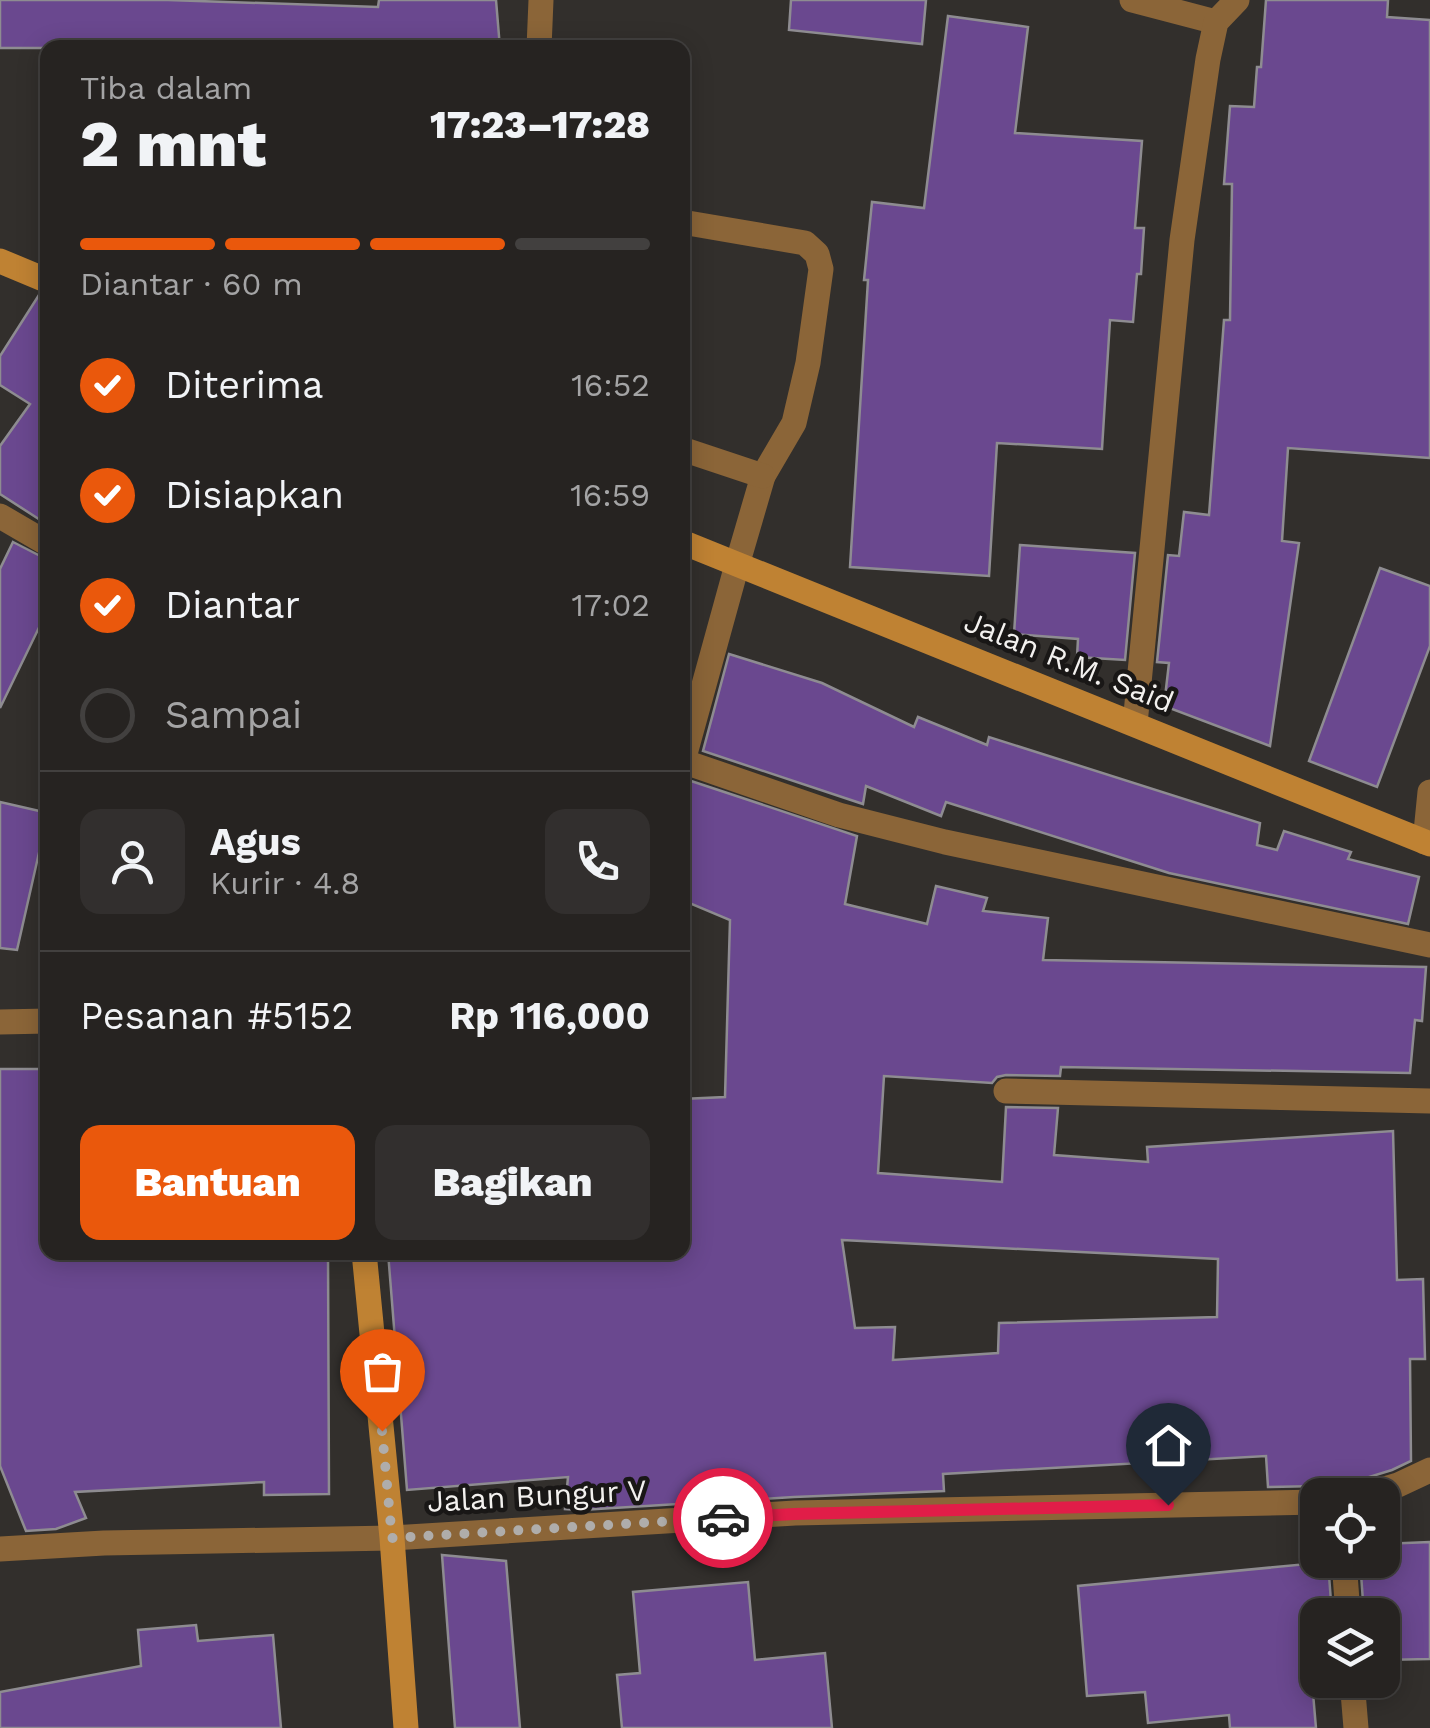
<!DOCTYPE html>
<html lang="id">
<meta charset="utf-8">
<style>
:root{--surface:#262321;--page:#322f2e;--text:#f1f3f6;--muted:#a4a4a5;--line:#42403f;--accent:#ea580c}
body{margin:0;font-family:"Work Sans",sans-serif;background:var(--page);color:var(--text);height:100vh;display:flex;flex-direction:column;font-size:38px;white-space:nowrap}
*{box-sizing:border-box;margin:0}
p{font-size:32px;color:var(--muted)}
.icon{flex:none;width:55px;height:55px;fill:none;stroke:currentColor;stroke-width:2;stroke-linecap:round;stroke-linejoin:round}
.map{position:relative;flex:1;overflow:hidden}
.drawer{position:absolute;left:40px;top:40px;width:650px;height:1220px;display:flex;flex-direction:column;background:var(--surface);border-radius:20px;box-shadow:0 5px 25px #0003,0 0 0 2px var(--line)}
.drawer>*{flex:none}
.fabs{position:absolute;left:1300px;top:1478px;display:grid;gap:20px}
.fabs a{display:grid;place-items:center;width:100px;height:100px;border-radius:20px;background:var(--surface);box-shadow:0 5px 25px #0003,0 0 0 2px var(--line);font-size:50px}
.pin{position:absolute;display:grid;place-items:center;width:85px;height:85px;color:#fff;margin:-102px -42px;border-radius:50% 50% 50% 0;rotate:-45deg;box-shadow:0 0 10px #0007}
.pin .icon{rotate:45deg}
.courier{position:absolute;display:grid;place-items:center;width:100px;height:100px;margin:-50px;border:8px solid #e11d48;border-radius:50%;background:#fff;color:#222;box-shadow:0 2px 12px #0007}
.head em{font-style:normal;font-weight:800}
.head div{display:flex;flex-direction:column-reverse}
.head{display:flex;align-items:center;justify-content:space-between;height:170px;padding:0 40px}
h1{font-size:65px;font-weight:800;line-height:75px}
.bar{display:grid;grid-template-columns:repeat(4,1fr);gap:15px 10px;align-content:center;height:120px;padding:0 40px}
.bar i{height:12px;border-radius:8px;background:var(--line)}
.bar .on{background:var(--accent)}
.bar p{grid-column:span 4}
.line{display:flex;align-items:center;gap:25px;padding:0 40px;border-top:2px solid var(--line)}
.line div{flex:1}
.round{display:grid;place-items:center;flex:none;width:105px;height:105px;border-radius:20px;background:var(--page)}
ol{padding:0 40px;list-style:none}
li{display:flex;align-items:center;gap:30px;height:110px}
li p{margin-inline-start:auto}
li .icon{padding:10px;border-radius:50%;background:var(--accent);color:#fff;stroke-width:4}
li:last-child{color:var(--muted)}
li i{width:55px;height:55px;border:5px solid var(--line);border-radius:50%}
.cta{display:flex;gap:20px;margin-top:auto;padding:20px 40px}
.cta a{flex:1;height:115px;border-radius:20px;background:var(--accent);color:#fff;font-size:40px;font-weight:800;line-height:115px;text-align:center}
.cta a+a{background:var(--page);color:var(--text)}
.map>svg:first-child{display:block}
.building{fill:#6a488f;stroke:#8e8c91;stroke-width:2.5;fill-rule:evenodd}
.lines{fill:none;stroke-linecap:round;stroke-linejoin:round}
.lane{stroke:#8b6538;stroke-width:25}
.street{stroke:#8b6538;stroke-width:25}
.secondary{stroke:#bf8233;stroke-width:25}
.done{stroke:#afadab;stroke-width:10;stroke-dasharray:0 18}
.route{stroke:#e11d48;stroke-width:12}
.labels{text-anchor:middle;stroke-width:9;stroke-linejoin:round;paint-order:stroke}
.street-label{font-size:30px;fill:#f3f1ef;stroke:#191716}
</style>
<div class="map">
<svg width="1430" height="1728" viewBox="0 0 1430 1728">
<rect width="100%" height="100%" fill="#322f2c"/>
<g class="building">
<path d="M 0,0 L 168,0 L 378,7 L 379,0 L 496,0 L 500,48 L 0,48 Z"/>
<path d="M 791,0 L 926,0 L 922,44 L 789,30 Z"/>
<path d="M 1266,0 L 1388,0 L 1387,17 L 1430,20 L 1430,458 L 1288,448 L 1282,541 L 1299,543 L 1270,746 L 1164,706 L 1169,663 L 1157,662 L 1168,555 L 1179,556 L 1184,512 L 1209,515 L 1224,320 L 1230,320 L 1232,184 L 1224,184 L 1230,106 L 1254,107 L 1257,67 L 1261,67 Z"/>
<path d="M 948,16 L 1028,27 L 1015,133 L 1142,141 L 1135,228 L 1144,228 L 1141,274 L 1137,274 L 1133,322 L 1110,320 L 1102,449 L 997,443 L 989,576 L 850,567 L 868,280 L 864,280 L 872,202 L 924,208 Z"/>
<path d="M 39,295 L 48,297 L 48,525 L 0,494 L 0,446 L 30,404 L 0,385 L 0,356 Z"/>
<path d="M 13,542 L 48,560 L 48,609 L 0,708 L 0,569 Z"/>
<path d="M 1020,545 L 1135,553 L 1125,660 L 1077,657 L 1078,639 L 1014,634 Z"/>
<path d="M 1380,568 L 1430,586 L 1430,646 L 1377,787 L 1309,761 Z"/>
<path d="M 729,654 L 822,683 L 914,727 L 918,717 L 987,745 L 989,737 L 1260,823 L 1257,845 L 1277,850 L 1284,831 L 1351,852 L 1348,859 L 1419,877 L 1408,924 L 1169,873 L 946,802 L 941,816 L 866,786 L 863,804 L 703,751 Z"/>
<path d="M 682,778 L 857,836 L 845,904 L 927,924 L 936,886 L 987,898 L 983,911 L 1048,918 L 1043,960 L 1426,967 L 1422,1021 L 1415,1020 L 1410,1073 L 1061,1067 L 1060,1076 L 1006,1075 L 997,1077 L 992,1083 L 884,1076 L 878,1173 L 1002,1182 L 1006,1107 L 1058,1108 L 1054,1155 L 1148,1162 L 1147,1147 L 1393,1131 L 1397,1280 L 1423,1279 L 1425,1359 L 1410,1359 L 1411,1461 L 1392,1470 L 1359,1480 L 1353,1485 L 1349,1495 L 1332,1495 L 1327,1488 L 1318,1486 L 1268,1487 L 1266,1456 L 943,1474 L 944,1491 L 794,1497 L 581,1510 L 565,1509 L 568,1477 L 407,1490 L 388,1252 L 682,1252 L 682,1099 L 725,1097 L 730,920 L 682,900 ZM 842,1240 L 1218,1259 L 1217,1317 L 999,1323 L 998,1353 L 893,1360 L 895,1327 L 855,1328 Z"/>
<path d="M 0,802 L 48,813 L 17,950 L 0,948 Z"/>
<path d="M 0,1069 L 48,1069 L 48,1252 L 328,1252 L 329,1494 L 264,1495 L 264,1482 L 75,1492 L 86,1518 L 56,1529 L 26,1531 L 0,1466 Z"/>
<path d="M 1430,1542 L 1430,1659 L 1382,1660 L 1382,1615 L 1364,1615 L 1360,1560 L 1382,1560 L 1382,1544 Z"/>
<path d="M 442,1555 L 506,1561 L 520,1728 L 455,1728 Z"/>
<path d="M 1328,1562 L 1332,1615 L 1318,1615 L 1318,1662 L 1314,1662 L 1317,1693 L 1313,1693 L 1316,1728 L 1230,1728 L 1229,1715 L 1148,1723 L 1145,1692 L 1087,1696 L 1078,1586 Z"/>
<path d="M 748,1582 L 755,1660 L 825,1653 L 832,1728 L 622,1728 L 617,1675 L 640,1673 L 633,1592 Z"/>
<path d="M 196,1625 L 198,1641 L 273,1635 L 281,1728 L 0,1728 L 0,1692 L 141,1666 L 138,1630 Z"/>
</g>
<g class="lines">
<g class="lane">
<path d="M 682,222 L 805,243 L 817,254 L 821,269 L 808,363 L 794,423 L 763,476 L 737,565"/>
<path d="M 682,449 L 763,476"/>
<path d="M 1425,842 L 1430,792"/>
</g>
<g class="street">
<path d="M 1132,0 L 1216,22"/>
<path d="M 539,48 L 541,0"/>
<path d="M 0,516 L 48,544"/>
<path d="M 1135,724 L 1182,240 L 1208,59 L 1216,22 L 1237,0"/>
<path d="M 682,761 L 839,815 L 945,842 L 1430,945"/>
<path d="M 683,761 L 737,565"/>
<path d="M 0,1022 L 48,1021"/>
<path d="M 1006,1091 L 1430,1101"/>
<path d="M 1365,1495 L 1398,1485 L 1430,1470"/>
<path d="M 0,1549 L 104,1543 L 392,1538 L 795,1513 L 1318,1502"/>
<path d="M 1344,1560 L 1348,1615"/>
<path d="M 1352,1680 L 1356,1728"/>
</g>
<g class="secondary">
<path d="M 0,261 L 48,281"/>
<path d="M 682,542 L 1430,844"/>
<path d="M 364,1252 L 392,1538 L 406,1728"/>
</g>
</g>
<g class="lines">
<path class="done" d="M 382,1431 L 392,1538 L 723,1518"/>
<path class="route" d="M 723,1518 L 794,1514 L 1168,1505"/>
</g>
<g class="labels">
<g class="street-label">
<text transform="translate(1069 662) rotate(22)" y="10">Jalan R.M. Said</text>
<text transform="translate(537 1496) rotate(-3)" y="10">Jalan Bungur V</text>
</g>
</g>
</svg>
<div class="fabs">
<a><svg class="icon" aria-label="locate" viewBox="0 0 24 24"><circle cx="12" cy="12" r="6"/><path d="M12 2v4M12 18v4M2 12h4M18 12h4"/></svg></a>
<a><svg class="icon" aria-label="layers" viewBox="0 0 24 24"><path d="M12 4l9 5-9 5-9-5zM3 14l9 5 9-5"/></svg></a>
</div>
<div class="pin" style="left:382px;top:1431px;background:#ea580c"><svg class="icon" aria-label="bag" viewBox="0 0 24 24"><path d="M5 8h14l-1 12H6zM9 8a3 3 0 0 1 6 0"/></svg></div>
<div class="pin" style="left:1168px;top:1505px;background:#1f2937"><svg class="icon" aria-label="home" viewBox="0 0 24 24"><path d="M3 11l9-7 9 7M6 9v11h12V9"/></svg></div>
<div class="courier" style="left:723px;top:1518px"><svg class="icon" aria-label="car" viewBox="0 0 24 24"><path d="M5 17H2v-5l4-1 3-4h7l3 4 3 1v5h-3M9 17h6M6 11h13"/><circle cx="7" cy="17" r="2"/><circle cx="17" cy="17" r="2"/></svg></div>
<section class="drawer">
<div class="head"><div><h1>2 mnt</h1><p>Tiba dalam</p></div><em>17:23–17:28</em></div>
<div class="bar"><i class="on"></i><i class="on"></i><i class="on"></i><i></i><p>Diantar · 60 m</p></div>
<ol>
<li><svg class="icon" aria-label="check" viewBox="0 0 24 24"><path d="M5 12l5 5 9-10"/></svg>Diterima<p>16:52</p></li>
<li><svg class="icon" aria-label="check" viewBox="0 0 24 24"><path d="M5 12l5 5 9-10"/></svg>Disiapkan<p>16:59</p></li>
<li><svg class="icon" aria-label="check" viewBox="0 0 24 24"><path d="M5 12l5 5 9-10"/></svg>Diantar<p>17:02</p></li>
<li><i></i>Sampai</li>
</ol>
<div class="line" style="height:180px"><a class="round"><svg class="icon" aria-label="person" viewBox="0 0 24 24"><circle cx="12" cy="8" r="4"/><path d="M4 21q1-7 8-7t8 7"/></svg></a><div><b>Agus</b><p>Kurir · 4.8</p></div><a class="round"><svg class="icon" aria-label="phone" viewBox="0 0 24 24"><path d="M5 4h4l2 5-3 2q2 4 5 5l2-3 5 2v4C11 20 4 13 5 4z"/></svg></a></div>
<div class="line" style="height:130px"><div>Pesanan #5152</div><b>Rp 116,000</b></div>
<div class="cta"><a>Bantuan</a><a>Bagikan</a></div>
</section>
</div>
